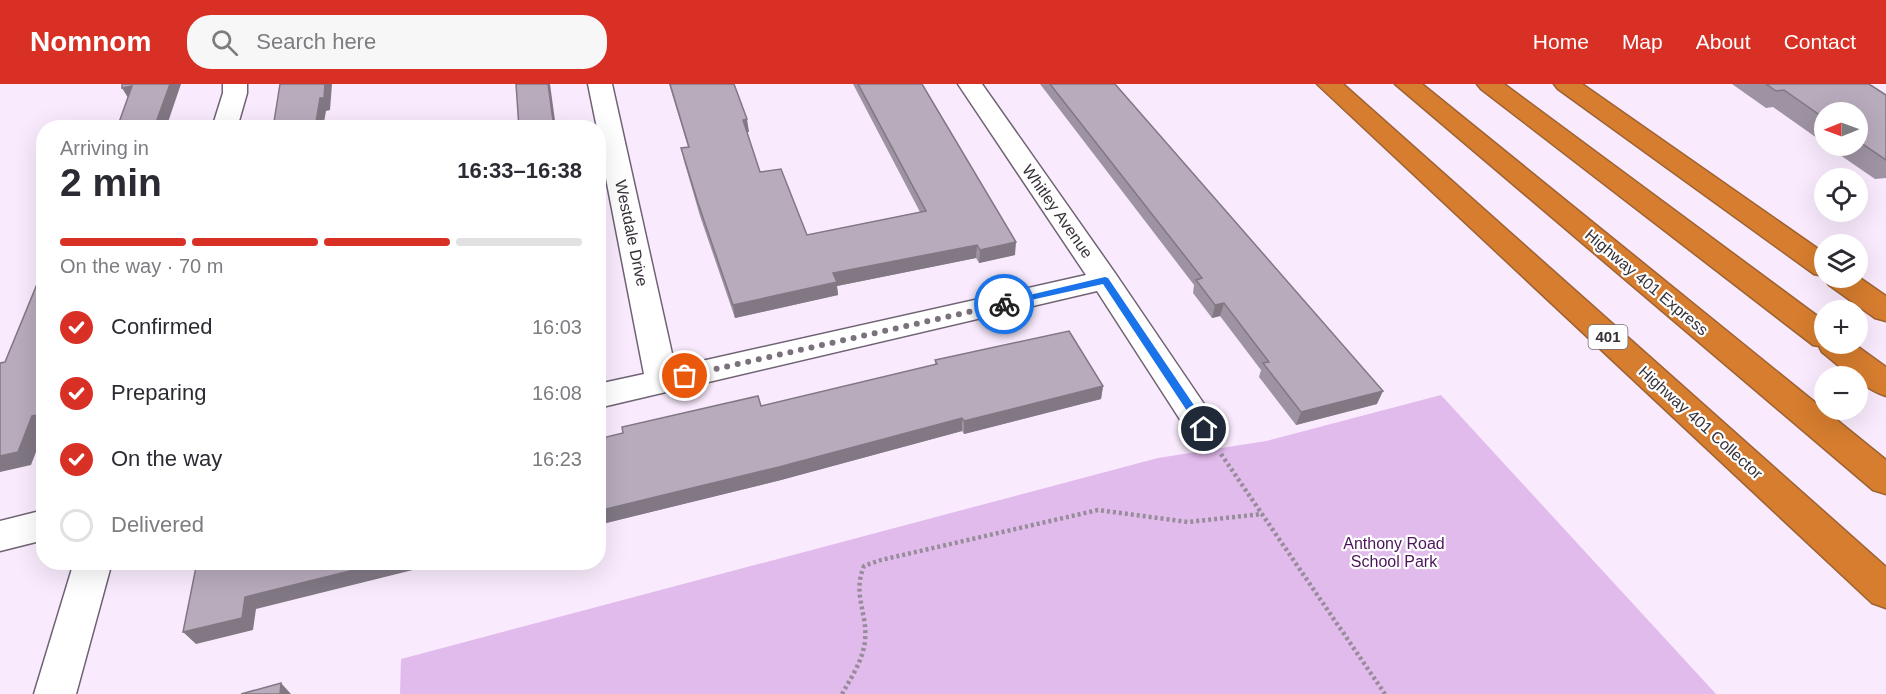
<!DOCTYPE html>
<meta charset="utf-8">
<style>
:root{--surface:#fff;--page:#f7f7f7;--text:#2b2b33;--muted:#7c7c81;--line:#e1e1e2;--accent:#d93025}
body{margin:0;font-family:Arial,sans-serif;background:var(--page);color:var(--text);height:100vh;display:flex;flex-direction:column;font-size:22px;white-space:nowrap}
*{box-sizing:border-box;margin:0}
p{font-size:20px;color:var(--muted)}
.icon{flex:none;width:33px;height:33px;fill:none;stroke:currentColor;stroke-width:2;stroke-linecap:round;stroke-linejoin:round}
.map{position:relative;flex:1;overflow:hidden}
.panel{position:absolute;left:36px;top:36px;width:570px;height:450px;display:flex;flex-direction:column;background:var(--surface);border-radius:24px;box-shadow:0 6px 24px #0002}
.panel>*{flex:none}
.needle{width:39px;rotate:269deg}
.controls{position:absolute;left:1814px;top:18px;display:grid;gap:12px}
.controls a{display:grid;place-items:center;width:54px;height:54px;border-radius:50%;background:var(--surface);box-shadow:0 6px 24px #0002;font-size:30px}
.pin{position:absolute;display:grid;place-items:center;width:51px;height:51px;color:#fff;margin:-26px;border:3px solid #fff;border-radius:50%;box-shadow:0 2px 6px #0007}
.courier{position:absolute;display:grid;place-items:center;width:60px;height:60px;margin:-30px;border:4px solid #1a73e8;border-radius:50%;background:#fff;color:#222;box-shadow:0 2px 8px #0007}
.headline em{font-style:normal;font-weight:800}
.headline div{display:flex;flex-direction:column-reverse}
.headline{display:flex;align-items:center;justify-content:space-between;height:102px;padding:0 24px}
h1{font-size:39px;font-weight:800;line-height:45px}
.bar{display:grid;grid-template-columns:repeat(4,1fr);gap:9px 6px;align-content:center;height:72px;padding:0 24px}
.bar i{height:8px;border-radius:4px;background:var(--line)}
.bar .current{background:var(--accent)}
.bar p{grid-column:span 4}
ol{padding:0 24px;list-style:none}
li{display:flex;align-items:center;gap:18px;height:66px}
li p{margin-inline-start:auto}
li .icon{padding:6px;border-radius:50%;background:var(--accent);color:#fff;stroke-width:4}
li:last-child{color:var(--muted)}
li i{width:33px;height:33px;border:3px solid var(--line);border-radius:50%}
header{display:flex;align-items:center;gap:36px;box-sizing:border-box;height:84px;padding:0 30px;background:var(--accent);color:#fff}
header strong{font-size:28px}
nav{display:flex;gap:33px;margin-inline-start:auto;font-size:21px}
.search{width:420px;height:54px;background:var(--page);display:flex;align-items:center;gap:15px;box-sizing:border-box;padding:0 21px;border-radius:24px;color:var(--muted);font-size:22px}
.map>svg:first-child{display:block}
.green{fill:#e2bbed}
.lines{fill:none;stroke-linecap:round;stroke-linejoin:round}
.street-casing{stroke:#6f6373;stroke-width:3}
.highway-casing{stroke:#9e6232;stroke-width:3}
.path{stroke:#978d9a;stroke-width:4.5;stroke-dasharray:3 3;stroke-linecap:butt}
.street{fill:#fff;fill-rule:evenodd}
.highway{fill:#d67d2f;fill-rule:evenodd}
.wall{fill:#9e93a2}
.shaded-wall{fill:#817884}
.building{fill:#b8abbc;stroke:#817884;stroke-width:1.5}
.route{fill:#1a73e8}
.done{stroke:#7a717c;stroke-width:6;stroke-dasharray:0 10.8}
.labels{text-anchor:middle;stroke-width:4.5;stroke-linejoin:round;paint-order:stroke}
.shield{fill:#fefefe;stroke:#726e73;stroke-width:1.5}
.shield-label{font-size:15px;font-weight:bold;fill:#363037}
.street-label{font-size:16px;fill:#363037;stroke:#fefefe}
.park-label{font-size:16px;fill:#4c155a;stroke:#fefefe}
</style>
<header>
<strong>Nomnom</strong>
<div class="search"><svg class="icon" aria-label="search" viewBox="0 0 24 24"><circle cx="10" cy="10" r="6"/><path d="M15 15l6 6"/></svg>Search here</div>
<nav><a>Home</a><a>Map</a><a>About</a><a>Contact</a></nav>
</header>
<div class="map">
<svg width="1886" height="610" viewBox="0 0 1886 610">
<rect width="100%" height="100%" fill="#f9ebfd"/>
<path class="green" d="M 1441,311 L 1716,610 L 400,610 L 401,575 L 1158,374 L 1266,357 Z"/>
<g class="lines">
<g class="street-casing">
<g id="street">
<path d="M 223,0 L 247,0 L 247,9 L 237,44 L 212,44 L 223,9 Z"/>
<path d="M 588,0 L 612,0 L 675,283 L 1086,191 L 958,0 L 982,0 L 1115,189 L 1221,345 L 1216,354 L 1204,358 L 1192,354 L 1097,207 L 598,324 L 598,300 L 644,290 L 598,53 L 598,44 L 597,44 Z"/>
<path d="M 44,426 L 44,456 L 0,467 L 0,437 Z"/>
<path d="M 74,478 L 112,478 L 76,610 L 34,610 Z"/>
</g>
</g>
<g class="highway-casing">
<g id="highway">
<path d="M 1317,0 L 1343,0 L 1886,483 L 1886,524 L 1872,519 Z"/>
<path d="M 1395,0 L 1422,0 L 1886,376 L 1886,410 L 1873,406 Z"/>
<path d="M 1477,0 L 1504,0 L 1824,237 L 1824,260 L 1854,260 L 1886,283 L 1886,312 C 1864,305 1841,283 1822,268 L 1819,262 L 1813,261 L 1481,5 Z"/>
<path d="M 1554,0 L 1582,0 L 1824,169 L 1824,192 L 1814,190 L 1558,5 Z"/>
<path d="M 1857,192 L 1886,212 L 1886,237 L 1875,234 L 1829,201 L 1824,194 Z"/>
</g>
</g>
<g class="path">
<path d="M 1221,370 L 1385,610"/>
<path d="M 842,610 C 851,594 863,576 865,557 C 868,529 852,511 864,482 L 881,476 L 1098,426 L 1188,438 L 1262,430"/>
</g>
<use href="#street" class="street"/>
<use href="#highway" class="highway"/>
</g>
<g class="wall">
<path d="M 669,0 L 734,0 L 749,48 L 747,48 L 760,88 L 807,151 L 920,128 L 853,0 L 922,0 L 1015,171 L 979,179 L 976,174 L 837,202 L 838,211 L 735,234 L 700,132 L 684,77 L 681,64 L 688,63 Z"/>
<path d="M 1040,0 L 1115,0 L 1377,320 L 1296,341 L 1259,293 L 1261,286 L 1220,232 L 1212,234 L 1193,209 L 1194,201 Z"/>
<path d="M 1732,0 L 1869,0 L 1886,11 L 1886,94 L 1875,95 L 1827,62 L 1857,62 L 1857,28 L 1824,28 L 1824,59 L 1773,23 L 1766,24 Z"/>
<path d="M 935,276 L 1103,302 L 1101,315 L 964,350 L 962,347 L 781,396 L 598,441 L 598,355 L 761,322 L 935,281 Z"/>
</g>
<g class="shaded-wall">
<path d="M 170,0 L 181,0 L 166,44 L 154,44 Z"/>
<path d="M 325,0 L 332,0 L 330,26 L 326,27 L 323,44 L 315,44 L 320,14 Z"/>
<path d="M 548,0 L 550,0 L 556,44 L 554,44 Z"/>
<path d="M 132,2 L 130,17 L 122,4 Z"/>
<path d="M 747,35 L 749,48 L 745,48 L 743,36 Z"/>
<path d="M 1016,158 L 1015,171 L 979,179 L 980,166 Z"/>
<path d="M 977,161 L 976,174 L 837,202 L 838,211 L 735,234 L 733,221 L 833,189 Z"/>
<path d="M 1224,219 L 1220,232 L 1212,234 L 1215,221 Z"/>
<path d="M 1103,302 L 1101,315 L 964,350 L 964,337 Z"/>
<path d="M 1383,307 L 1377,320 L 1296,341 L 1301,328 Z"/>
<path d="M 44,330 L 44,347 L 31,381 L 0,388 L 0,372 L 32,332 Z"/>
<path d="M 962,334 L 962,347 L 781,396 L 598,441 L 598,427 Z"/>
<path d="M 386,478 L 445,478 L 256,525 L 253,546 L 196,560 L 183,548 L 245,513 Z"/>
<path d="M 281,599 L 291,610 L 280,610 Z"/>
</g>
<g class="building">
<path d="M 122,0 L 170,0 L 154,44 L 117,44 L 132,2 L 122,4 Z"/>
<path d="M 280,0 L 325,0 L 324,14 L 320,14 L 315,44 L 273,44 Z"/>
<path d="M 516,0 L 548,0 L 554,44 L 519,44 Z"/>
<path d="M 670,0 L 734,0 L 747,35 L 743,36 L 760,88 L 781,85 L 807,151 L 926,127 L 858,0 L 922,0 L 1016,158 L 980,166 L 977,161 L 833,189 L 837,198 L 733,221 L 698,119 L 681,64 L 689,63 Z"/>
<path d="M 1050,0 L 1115,0 L 1383,307 L 1301,328 L 1263,279 L 1269,278 L 1224,219 L 1215,221 L 1196,196 L 1202,194 Z"/>
<path d="M 1766,0 L 1869,0 L 1886,11 L 1886,76 L 1857,56 L 1857,28 L 1824,28 L 1824,34 L 1784,6 L 1776,7 Z"/>
<path d="M 44,183 L 44,330 L 32,332 L 18,368 L 0,372 L 0,279 L 5,278 Z"/>
<path d="M 1069,247 L 1103,302 L 964,337 L 962,334 L 779,383 L 598,427 L 598,355 L 623,349 L 622,343 L 758,312 L 761,322 L 937,280 L 935,276 Z"/>
<path d="M 197,478 L 386,478 L 245,513 L 242,534 L 183,548 Z"/>
<path d="M 281,599 L 280,610 L 241,610 Z"/>
</g>
<path class="route" d="M 1105,193 L 1108,194 L 1208,342 L 1208,348 L 1201,348 L 1103,200 L 1004,222 L 999,220 L 1004,217 Z"/>
<g class="lines">
<path class="done" d="M 685,292 L 1004,220"/>
</g>
<g class="labels">
<rect class="shield" x="1588.5" y="241" width="39" height="24" rx="4.5"/>
<g class="shield-label">
<text x="1608" y="258">401</text>
</g>
<g class="street-label">
<text transform="translate(1058 127) rotate(55)" y="6">Whitley Avenue</text>
<text transform="translate(632 149) rotate(78)" y="6">Westdale Drive</text>
<text transform="translate(1647 198) rotate(40)" y="6">Highway 401 Express</text>
<text transform="translate(1701 338) rotate(42)" y="6">Highway 401 Collector</text>
</g>
<g class="park-label">
<text x="1394" y="465">Anthony Road<tspan x="1394" dy="18">School Park</tspan></text>
</g>
</g>
</svg>
<div class="controls">
<a><svg class="needle" viewBox="-14 -14 28 28"><path d="M0-13l5 13h-10z" fill="#e53935"/><path d="M0 13l5-13h-10z" fill="#7c7c81"/></svg></a>
<a><svg class="icon" aria-label="locate" viewBox="0 0 24 24"><circle cx="12" cy="12" r="6"/><path d="M12 2v4M12 18v4M2 12h4M18 12h4"/></svg></a>
<a><svg class="icon" aria-label="layers" viewBox="0 0 24 24"><path d="M12 4l9 5-9 5-9-5zM3 14l9 5 9-5"/></svg></a>
<a>+</a>
<a>−</a>
</div>
<div class="pin" style="left:685px;top:292px;background:#ea580c"><svg class="icon" aria-label="bag" viewBox="0 0 24 24"><path d="M5 8h14l-1 12H6zM9 8a3 3 0 0 1 6 0"/></svg></div>
<div class="pin" style="left:1204px;top:345px;background:#1f2937"><svg class="icon" aria-label="home" viewBox="0 0 24 24"><path d="M3 11l9-7 9 7M6 9v11h12V9"/></svg></div>
<div class="courier" style="left:1004px;top:220px"><svg class="icon" aria-label="bike" viewBox="0 0 24 24"><circle cx="6" cy="16" r="4"/><circle cx="18" cy="16" r="4"/><path d="M6 16l4-8h5l3 8M10 8l3 8H6M13 5h3"/></svg></div>
<section class="panel">
<div class="headline"><div><h1>2 min</h1><p>Arriving in</p></div><em>16:33–16:38</em></div>
<div class="bar"><i class="current"></i><i class="current"></i><i class="current"></i><i></i><p>On the way · 70 m</p></div>
<ol>
<li><svg class="icon" aria-label="check" viewBox="0 0 24 24"><path d="M5 12l5 5 9-10"/></svg>Confirmed<p>16:03</p></li>
<li><svg class="icon" aria-label="check" viewBox="0 0 24 24"><path d="M5 12l5 5 9-10"/></svg>Preparing<p>16:08</p></li>
<li><svg class="icon" aria-label="check" viewBox="0 0 24 24"><path d="M5 12l5 5 9-10"/></svg>On the way<p>16:23</p></li>
<li><i></i>Delivered</li>
</ol>
</section>
</div>
